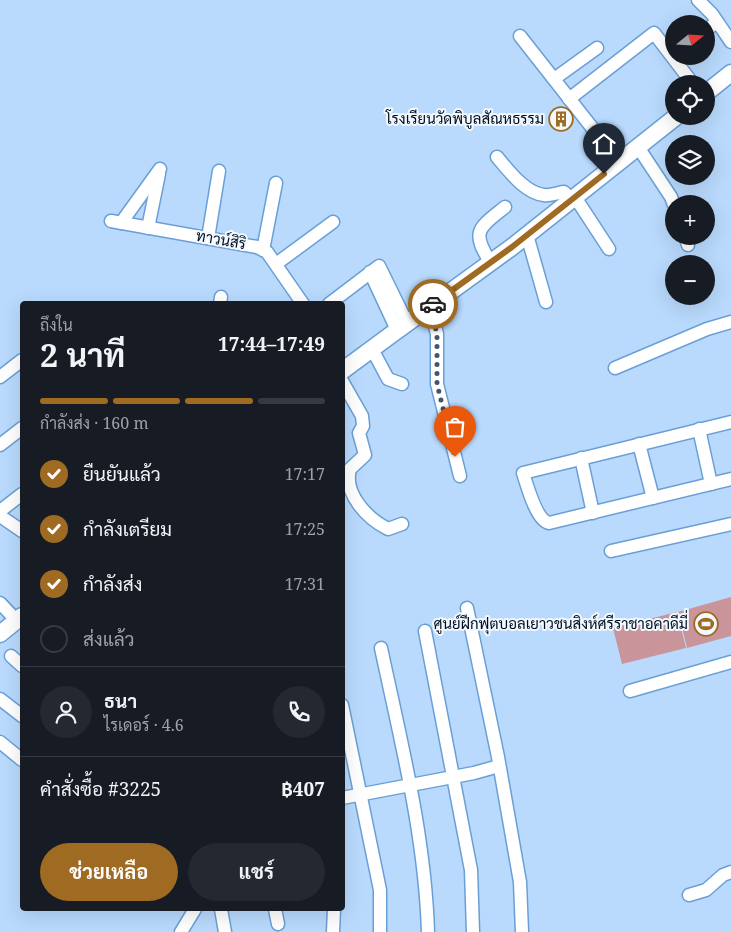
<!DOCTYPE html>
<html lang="th">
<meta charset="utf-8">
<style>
:root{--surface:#171b24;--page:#242831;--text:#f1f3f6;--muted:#9ea1a6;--line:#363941;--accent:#9f6a22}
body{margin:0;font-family:"Noto Serif",Sarabun,serif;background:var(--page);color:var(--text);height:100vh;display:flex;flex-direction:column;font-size:19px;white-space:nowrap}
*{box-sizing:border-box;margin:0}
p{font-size:16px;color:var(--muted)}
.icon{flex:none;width:28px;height:28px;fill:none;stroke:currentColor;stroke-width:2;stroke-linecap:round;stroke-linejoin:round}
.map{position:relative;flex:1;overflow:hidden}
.sheet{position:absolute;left:20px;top:301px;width:325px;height:610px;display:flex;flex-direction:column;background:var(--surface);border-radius:5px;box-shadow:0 5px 20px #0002}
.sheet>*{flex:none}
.needle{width:32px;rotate:72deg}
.buttons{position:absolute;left:665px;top:15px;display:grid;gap:10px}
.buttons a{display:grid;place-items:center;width:50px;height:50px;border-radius:50%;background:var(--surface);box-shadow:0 5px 20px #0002;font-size:25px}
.pin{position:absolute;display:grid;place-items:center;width:42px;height:42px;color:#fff;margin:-51px -21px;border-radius:50% 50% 50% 0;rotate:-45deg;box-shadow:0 0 5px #0007}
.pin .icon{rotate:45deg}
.courier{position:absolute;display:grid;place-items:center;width:50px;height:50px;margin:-25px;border:4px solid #9f6a22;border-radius:50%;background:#fff;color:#222;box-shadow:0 1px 6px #0007}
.head em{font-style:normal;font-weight:700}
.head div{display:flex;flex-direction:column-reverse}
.head{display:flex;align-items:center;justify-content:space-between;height:85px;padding:0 20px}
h1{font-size:32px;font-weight:700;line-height:38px}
.bar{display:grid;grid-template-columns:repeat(4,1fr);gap:8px 5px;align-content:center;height:60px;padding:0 20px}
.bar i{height:6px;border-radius:4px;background:var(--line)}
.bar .on{background:var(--accent)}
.bar p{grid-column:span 4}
.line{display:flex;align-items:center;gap:12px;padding:0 20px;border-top:1px solid var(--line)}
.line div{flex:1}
.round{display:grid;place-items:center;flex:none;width:52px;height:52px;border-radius:26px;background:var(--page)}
ol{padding:0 20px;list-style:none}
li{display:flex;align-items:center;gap:15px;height:55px}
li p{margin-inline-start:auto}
li .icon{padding:5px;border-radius:50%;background:var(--accent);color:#fff;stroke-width:4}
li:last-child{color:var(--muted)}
li i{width:28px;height:28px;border:2px solid var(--line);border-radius:50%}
.primary-button{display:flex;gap:10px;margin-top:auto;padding:10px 20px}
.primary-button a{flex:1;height:58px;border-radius:30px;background:var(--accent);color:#fff;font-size:20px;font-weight:700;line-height:58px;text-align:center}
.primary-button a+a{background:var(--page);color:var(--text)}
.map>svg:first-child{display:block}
.green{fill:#c9959b}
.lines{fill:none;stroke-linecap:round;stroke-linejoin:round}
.minor-casing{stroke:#6a9fd6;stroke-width:15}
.major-casing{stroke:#6a9fd6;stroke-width:19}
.minor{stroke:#fff;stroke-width:12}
.major{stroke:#fff;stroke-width:16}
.done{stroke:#41566f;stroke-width:5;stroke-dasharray:0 9}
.route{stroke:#9f6a22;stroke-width:6}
.labels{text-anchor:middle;stroke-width:4;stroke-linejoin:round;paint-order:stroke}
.poi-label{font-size:15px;fill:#000f23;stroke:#f2f8fe;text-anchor:end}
.street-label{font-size:15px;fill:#000f23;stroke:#f2f8fe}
</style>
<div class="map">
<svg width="731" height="932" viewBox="0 0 731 932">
<rect width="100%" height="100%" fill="#b9dafd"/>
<g class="green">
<path d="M 731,597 L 731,636 L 687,648 L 678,612 Z"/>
<path d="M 677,612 L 686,648 L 622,664 L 613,628 Z"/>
</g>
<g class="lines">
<g class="minor-casing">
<g id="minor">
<path d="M 698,0 L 712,14 L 731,42"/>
<path d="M 706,30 L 717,22"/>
<path d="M 520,36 L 619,162"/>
<path d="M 554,79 L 597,48"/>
<path d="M 569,99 L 654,33 L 693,84"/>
<path d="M 638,147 L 671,197 L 674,205"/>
<path d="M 497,157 C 509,171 525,193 544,195 C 551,196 557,193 564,192 L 572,200"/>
<path d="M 575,197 L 609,249"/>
<path d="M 111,221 L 257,247 L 267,252 L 303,304"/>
<path d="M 121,223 L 160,169"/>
<path d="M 148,228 L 159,174"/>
<path d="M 527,235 L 546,302"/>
<path d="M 685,236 L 688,245"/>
<path d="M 208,238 L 219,171"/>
<path d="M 263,250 L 276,183"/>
<path d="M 491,263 C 470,231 479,228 505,207"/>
<path d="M 276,264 L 333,222"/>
<path d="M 370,272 L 397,330"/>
<path d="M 220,304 L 221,297"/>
<path d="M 329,304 L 379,266 L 407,323"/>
<path d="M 430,306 L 437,334 L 437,384 L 460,476"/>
<path d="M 372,349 L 388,379 L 402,384"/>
<path d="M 615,368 L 707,329 L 731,322"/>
<path d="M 0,377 L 22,360"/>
<path d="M 342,381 L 362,416 L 363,426 L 359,433 L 365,455 L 350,469 C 343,494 368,519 388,529 L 402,524"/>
<path d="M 731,422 L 523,473 C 527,485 536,520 549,523 L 731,479"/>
<path d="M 699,429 L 711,484"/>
<path d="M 639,444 L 653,498"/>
<path d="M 0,445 L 22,428"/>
<path d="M 581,458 L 593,513"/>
<path d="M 0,511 L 22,494"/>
<path d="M 0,516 L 22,531"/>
<path d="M 611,551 L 731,524"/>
<path d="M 0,603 L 17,621"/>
<path d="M 467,608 L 498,757 L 520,882 L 522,932"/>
<path d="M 425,631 L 471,870 L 473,932"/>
<path d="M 381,648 C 401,742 425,836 428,932"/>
<path d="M 11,656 L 22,666"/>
<path d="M 630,691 L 731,662"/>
<path d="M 0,699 L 22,716"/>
<path d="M 342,705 L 380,890 L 380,932"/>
<path d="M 0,742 L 22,760"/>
<path d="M 342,798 L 474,773 L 499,766"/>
<path d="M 689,895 L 706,890 L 723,875 L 731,872"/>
<path d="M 221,909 L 225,932"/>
<path d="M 275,909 L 278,924"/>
<path d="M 181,932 L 195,909"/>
<path d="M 333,932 L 334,909"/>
</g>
</g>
<g class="major-casing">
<g id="major">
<path d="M 706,93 L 731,73"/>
<path d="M 342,371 L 388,337 L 512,247 L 677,116"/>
<path d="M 0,634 L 22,616"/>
</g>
</g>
<use href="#minor" class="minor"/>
<use href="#major" class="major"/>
</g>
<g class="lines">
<path class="done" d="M 433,304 L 430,306 L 437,334 L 437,384 L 455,457"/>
<path class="route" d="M 433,304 L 512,247 L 604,174"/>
</g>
<defs>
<g id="building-ring" transform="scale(1.25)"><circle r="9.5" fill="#f2f8fe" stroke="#9f6a22" stroke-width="1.5"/><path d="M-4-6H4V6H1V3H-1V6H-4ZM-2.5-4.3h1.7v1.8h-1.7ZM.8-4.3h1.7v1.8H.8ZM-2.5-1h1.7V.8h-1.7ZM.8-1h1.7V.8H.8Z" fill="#9f6a22"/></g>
<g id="stadium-ring" transform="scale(1.25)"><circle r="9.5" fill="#f2f8fe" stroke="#9f6a22" stroke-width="1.5"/><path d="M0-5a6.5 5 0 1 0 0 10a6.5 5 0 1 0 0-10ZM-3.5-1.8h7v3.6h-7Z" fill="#9f6a22"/></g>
</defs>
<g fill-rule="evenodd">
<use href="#building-ring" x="561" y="119"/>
<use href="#stadium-ring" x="706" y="624"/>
</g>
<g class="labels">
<g class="poi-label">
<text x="544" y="124">โรงเรียนวัดพิบูลสัณหธรรม</text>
<text x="688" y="629">ศูนย์ฝีกฟุตบอลเยาวชนสิงห์ศรีราชาอคาดีมี่</text>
</g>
<g class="street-label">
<text transform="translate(221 240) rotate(10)" y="5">ทาวน์สิริ</text>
</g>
</g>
</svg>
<div class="buttons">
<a><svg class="needle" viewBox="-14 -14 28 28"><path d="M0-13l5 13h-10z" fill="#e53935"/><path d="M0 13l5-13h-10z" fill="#9ea1a6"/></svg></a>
<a><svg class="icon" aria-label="locate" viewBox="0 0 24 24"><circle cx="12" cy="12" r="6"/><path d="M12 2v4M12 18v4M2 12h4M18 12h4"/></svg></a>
<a><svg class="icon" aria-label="layers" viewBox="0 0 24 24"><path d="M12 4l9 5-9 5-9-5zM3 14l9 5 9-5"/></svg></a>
<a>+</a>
<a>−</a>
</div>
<div class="pin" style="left:455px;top:457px;background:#ea580c"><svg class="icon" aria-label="bag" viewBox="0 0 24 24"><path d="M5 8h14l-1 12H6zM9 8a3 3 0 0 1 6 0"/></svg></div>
<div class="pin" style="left:604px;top:174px;background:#1f2937"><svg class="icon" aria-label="home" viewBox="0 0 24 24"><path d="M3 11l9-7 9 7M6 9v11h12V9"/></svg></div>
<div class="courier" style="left:433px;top:304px"><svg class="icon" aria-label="car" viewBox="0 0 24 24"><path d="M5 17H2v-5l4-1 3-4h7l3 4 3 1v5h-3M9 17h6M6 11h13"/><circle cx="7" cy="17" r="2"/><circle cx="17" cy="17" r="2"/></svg></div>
<section class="sheet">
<div class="head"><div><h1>2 นาที</h1><p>ถึงใน</p></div><em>17:44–17:49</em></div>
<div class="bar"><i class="on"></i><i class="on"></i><i class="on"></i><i></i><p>กำลังส่ง · 160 m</p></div>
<ol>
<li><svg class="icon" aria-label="check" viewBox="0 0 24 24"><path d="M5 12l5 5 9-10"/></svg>ยืนยันแล้ว<p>17:17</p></li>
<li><svg class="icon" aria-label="check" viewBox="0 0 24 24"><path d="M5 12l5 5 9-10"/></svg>กำลังเตรียม<p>17:25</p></li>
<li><svg class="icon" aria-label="check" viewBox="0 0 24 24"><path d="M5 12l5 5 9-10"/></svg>กำลังส่ง<p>17:31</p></li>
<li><i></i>ส่งแล้ว</li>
</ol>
<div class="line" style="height:90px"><a class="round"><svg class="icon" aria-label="person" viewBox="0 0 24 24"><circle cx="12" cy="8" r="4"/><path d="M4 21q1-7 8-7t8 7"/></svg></a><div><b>ธนา</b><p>ไรเดอร์ · 4.6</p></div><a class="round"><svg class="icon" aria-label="phone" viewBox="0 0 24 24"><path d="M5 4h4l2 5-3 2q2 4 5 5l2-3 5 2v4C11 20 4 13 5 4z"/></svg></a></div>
<div class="line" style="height:65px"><div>คำสั่งซื้อ #3225</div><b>฿407</b></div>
<div class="primary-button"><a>ช่วยเหลือ</a><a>แชร์</a></div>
</section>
</div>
